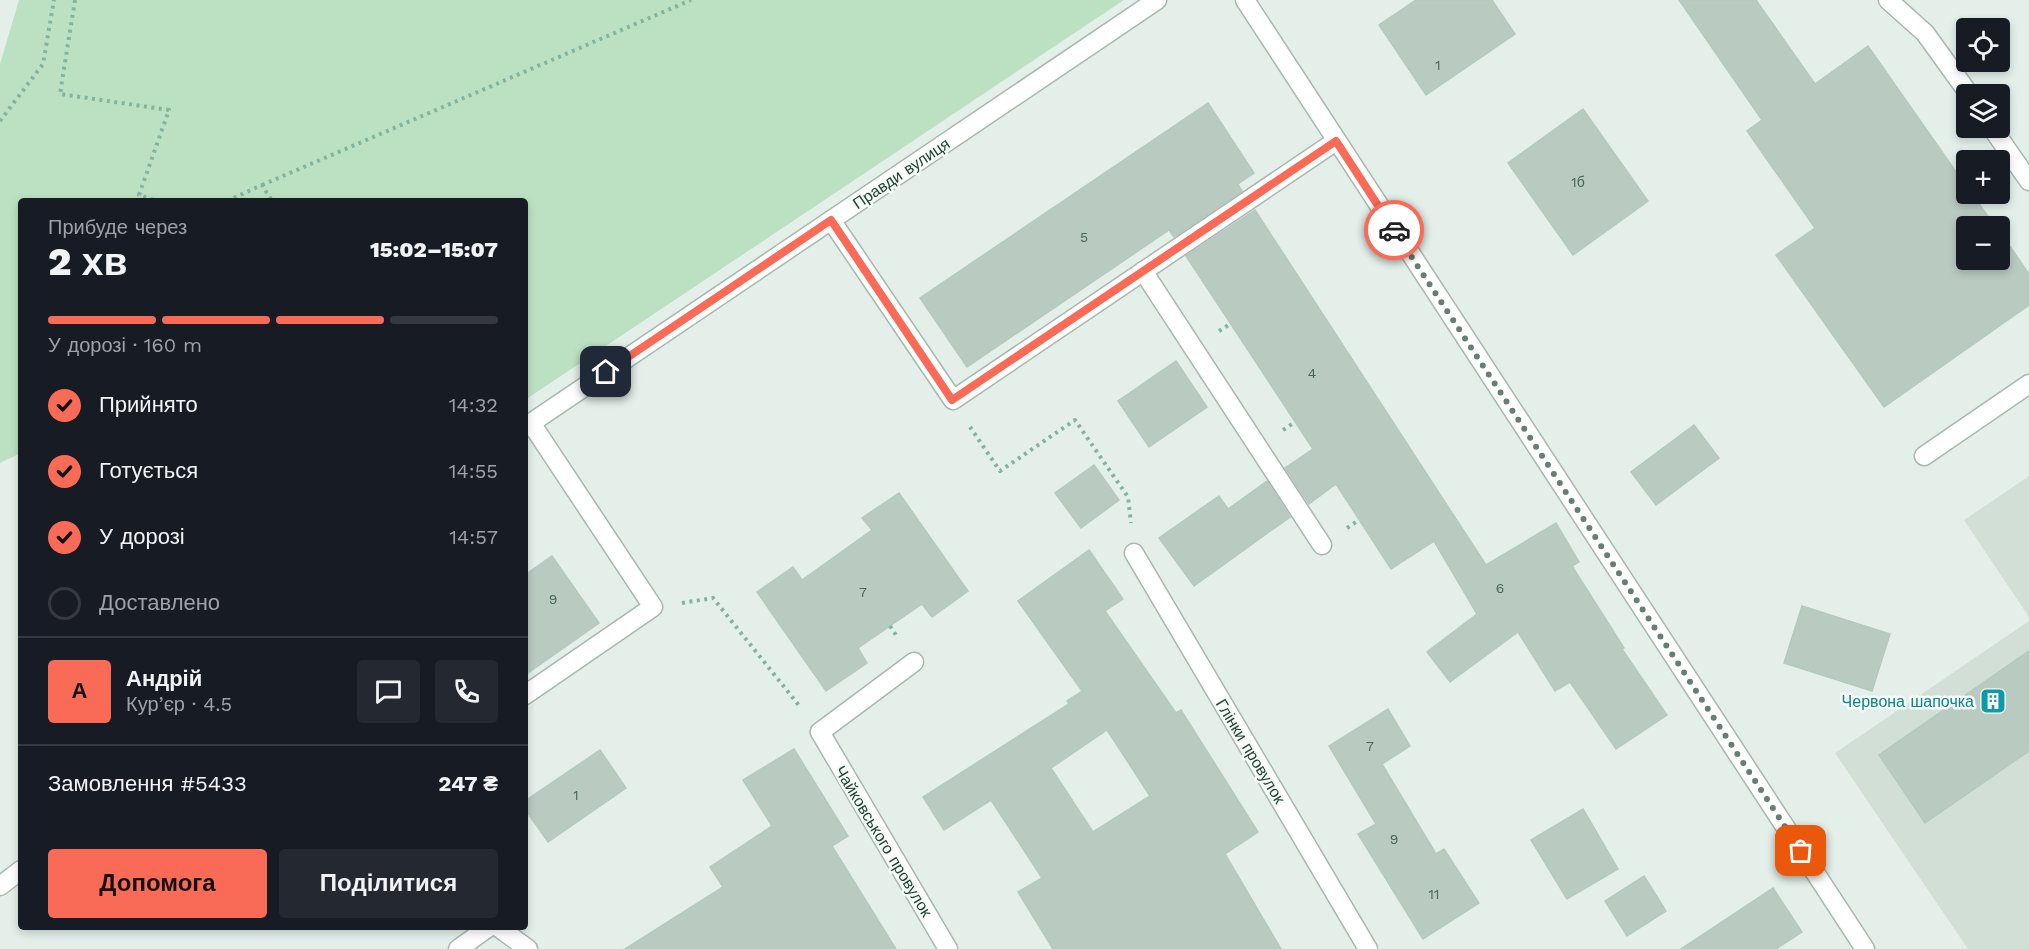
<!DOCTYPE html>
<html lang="uk">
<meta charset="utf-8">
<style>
:root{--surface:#171b24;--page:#242831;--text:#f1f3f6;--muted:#9ea1a6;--line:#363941;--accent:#fa6b57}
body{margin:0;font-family:"Work Sans",sans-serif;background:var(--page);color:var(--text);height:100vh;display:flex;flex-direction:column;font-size:22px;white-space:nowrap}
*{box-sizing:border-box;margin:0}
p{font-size:20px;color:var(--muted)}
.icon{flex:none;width:33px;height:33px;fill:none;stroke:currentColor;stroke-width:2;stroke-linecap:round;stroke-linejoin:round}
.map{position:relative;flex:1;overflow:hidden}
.details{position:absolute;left:18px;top:198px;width:510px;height:732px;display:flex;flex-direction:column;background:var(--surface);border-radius:6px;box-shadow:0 3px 9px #0003}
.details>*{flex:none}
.buttons{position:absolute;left:1956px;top:18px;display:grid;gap:12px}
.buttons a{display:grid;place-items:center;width:54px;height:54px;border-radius:6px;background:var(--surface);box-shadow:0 3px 9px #0003;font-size:30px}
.pin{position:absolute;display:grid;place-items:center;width:51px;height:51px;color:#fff;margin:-26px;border-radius:12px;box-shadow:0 3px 9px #0006}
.courier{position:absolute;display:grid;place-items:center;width:60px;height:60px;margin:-30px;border:4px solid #fa6b57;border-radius:50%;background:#fff;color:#222;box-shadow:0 2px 8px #0007}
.headline em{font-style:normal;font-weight:800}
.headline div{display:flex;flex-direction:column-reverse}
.headline{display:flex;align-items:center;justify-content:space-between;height:102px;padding:0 30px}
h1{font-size:39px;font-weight:800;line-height:45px}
.bar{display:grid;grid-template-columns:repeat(4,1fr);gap:9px 6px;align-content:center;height:72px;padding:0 30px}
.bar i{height:8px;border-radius:4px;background:var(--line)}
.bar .on{background:var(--accent)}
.bar p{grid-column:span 4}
.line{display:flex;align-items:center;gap:15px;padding:0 30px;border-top:2px solid var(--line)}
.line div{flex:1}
.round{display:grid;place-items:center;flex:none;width:63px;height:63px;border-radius:6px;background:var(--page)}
ol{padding:0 30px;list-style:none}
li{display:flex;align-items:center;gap:18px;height:66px}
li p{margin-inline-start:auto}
li .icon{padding:6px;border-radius:50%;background:var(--accent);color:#111;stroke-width:4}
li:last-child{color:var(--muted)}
li i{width:33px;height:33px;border:3px solid var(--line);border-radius:50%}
.action{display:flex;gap:12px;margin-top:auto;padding:12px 30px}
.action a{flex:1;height:69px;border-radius:6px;background:var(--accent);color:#111;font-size:24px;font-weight:800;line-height:69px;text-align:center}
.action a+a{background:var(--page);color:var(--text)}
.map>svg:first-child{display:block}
.built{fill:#d2dfd7}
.green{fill:#bce1c2}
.building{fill:#b9cac1;stroke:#b6c9bf;stroke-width:1.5;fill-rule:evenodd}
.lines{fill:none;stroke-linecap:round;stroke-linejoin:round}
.service-casing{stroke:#a6b8af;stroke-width:21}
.minor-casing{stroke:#a6b8af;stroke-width:21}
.tertiary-casing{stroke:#a6b8af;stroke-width:21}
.path{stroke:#83b49f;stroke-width:4;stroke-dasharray:3 4.5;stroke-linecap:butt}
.service{stroke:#fff;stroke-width:18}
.minor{stroke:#fff;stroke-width:18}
.tertiary{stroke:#fff;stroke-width:18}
.done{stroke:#667f74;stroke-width:6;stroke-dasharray:0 10.8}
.route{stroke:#fa6b57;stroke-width:8}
.labels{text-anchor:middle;stroke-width:5;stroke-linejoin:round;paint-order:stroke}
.number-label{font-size:14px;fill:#486458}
.street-label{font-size:16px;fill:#224235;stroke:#f5fbf7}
.culture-label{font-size:16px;fill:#0d838f;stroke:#f5fbf7;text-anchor:end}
</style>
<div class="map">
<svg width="2029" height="949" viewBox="0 0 2029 949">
<rect width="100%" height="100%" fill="#e4efe9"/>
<g class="built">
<path d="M 2029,476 L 2029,617 L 1964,520 Z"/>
<path d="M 2029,621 L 2029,949 L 1968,949 L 1835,753 Z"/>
</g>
<path class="green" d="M 19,0 L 1124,0 L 525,400 L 525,201 L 21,201 L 21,453 L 0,463 L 0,64 Z"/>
<g class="building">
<path d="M 1416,0 L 1492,0 L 1515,34 L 1426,95 L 1379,25 Z"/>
<path d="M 1679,0 L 1756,0 L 1815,84 L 1868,46 L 1966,186 L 1966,194 L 1972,194 L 1995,226 L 1966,226 L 1966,260 L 2000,260 L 2000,232 L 2029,274 L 2029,305 L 1884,407 L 1776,255 L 1815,228 L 1747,131 L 1762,120 Z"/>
<path d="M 1208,103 L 1254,173 L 1238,184 L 1242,191 L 1174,237 L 1169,230 L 967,367 L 920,298 Z"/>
<path d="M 1583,109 L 1648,201 L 1573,255 L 1508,163 Z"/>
<path d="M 1255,210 L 1486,565 L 1556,523 L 1579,562 L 1572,566 L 1624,648 L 1622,649 L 1667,715 L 1616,749 L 1570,682 L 1555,691 L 1518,632 L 1450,682 L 1427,652 L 1477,614 L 1434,541 L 1391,569 L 1336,484 L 1309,504 L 1285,468 L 1313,449 L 1186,256 Z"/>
<path d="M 1176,361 L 1207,407 L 1149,447 L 1118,401 Z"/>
<path d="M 1694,425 L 1719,458 L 1656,505 L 1631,472 Z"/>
<path d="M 1094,465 L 1119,500 L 1081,528 L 1055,493 Z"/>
<path d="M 1267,481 L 1290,517 L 1194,586 L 1159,538 L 1219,496 L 1228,509 Z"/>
<path d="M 899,493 L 968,591 L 932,617 L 922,604 L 858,648 L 867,663 L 826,691 L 757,592 L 793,567 L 802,580 L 872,530 L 862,518 Z"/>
<path d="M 1089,550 L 1123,599 L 1105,611 L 1176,713 L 1181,710 L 1258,832 L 1225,854 L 1281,949 L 1053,949 L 1018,892 L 1042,878 L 991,800 L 944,830 L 923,797 L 1069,704 L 1067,701 L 1082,691 L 1018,601 ZM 1107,730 L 1150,796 L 1093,832 L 1051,768 Z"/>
<path d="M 552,556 L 599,623 L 525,675 L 525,575 Z"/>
<path d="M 1802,606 L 1890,634 L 1872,691 L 1784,663 Z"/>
<path d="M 2029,651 L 2029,751 L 1925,823 L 1879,755 Z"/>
<path d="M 1388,709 L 1410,746 L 1382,764 L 1436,854 L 1444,849 L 1479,903 L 1423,939 L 1358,834 L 1376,824 L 1329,746 Z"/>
<path d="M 794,749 L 848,836 L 832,846 L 896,949 L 625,949 L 723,887 L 710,867 L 772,826 L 743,780 Z"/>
<path d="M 600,750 L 626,788 L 548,842 L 525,809 L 525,801 Z"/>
<path d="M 1583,809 L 1618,869 L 1567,899 L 1531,840 Z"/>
<path d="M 1644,876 L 1666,911 L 1627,936 L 1605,901 Z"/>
<path d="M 1773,888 L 1802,932 L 1776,949 L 1681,949 Z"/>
</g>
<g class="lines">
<g class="service-casing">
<g id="service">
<path d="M 1888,0 L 1925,33 L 1969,94"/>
<path d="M 1992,128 L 2029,181"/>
<path d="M 831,220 L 953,400 L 1336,141"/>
<path d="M 1143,271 L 1322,545"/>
<path d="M 1924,456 L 2029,384"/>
<path d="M 525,695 L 653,607 L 531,423"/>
<path d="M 820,732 L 914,662"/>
</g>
</g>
<g class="minor-casing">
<g id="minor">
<path d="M 525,427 L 1157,0"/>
<path d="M 1134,553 L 1368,949"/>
<path d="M 820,732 L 948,949"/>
<path d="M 0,886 L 21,870"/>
<path d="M 498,927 L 528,949"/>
<path d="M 458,949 L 489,927"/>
</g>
</g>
<g class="tertiary-casing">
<path id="tertiary" d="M 1245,0 L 1865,949"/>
</g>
<g class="path">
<path d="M 75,0 L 60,94 L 169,110 L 139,195 L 156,201"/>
<path d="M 0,121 L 43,64 L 54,0"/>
<path d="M 262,185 L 691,0"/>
<path d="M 227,201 L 262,185 L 272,201"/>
<path d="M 1219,331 L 1230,324"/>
<path d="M 970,427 L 1000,471 L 1075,420 L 1128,497 L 1131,523"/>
<path d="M 1283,430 L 1295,422"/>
<path d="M 1347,528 L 1359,520"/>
<path d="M 682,603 L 713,598 L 801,708"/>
<path d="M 890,626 L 896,635"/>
</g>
<use href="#service" class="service"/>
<use href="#minor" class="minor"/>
<use href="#tertiary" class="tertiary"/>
</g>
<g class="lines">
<path class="done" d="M 1394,230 L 1801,851"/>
<path class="route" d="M 606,372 L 831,220 L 952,400 L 1336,141 L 1394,230"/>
</g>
<defs>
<g id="building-square" transform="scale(1.35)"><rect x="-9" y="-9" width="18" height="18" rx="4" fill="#0f9aa8" stroke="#f5fbf7"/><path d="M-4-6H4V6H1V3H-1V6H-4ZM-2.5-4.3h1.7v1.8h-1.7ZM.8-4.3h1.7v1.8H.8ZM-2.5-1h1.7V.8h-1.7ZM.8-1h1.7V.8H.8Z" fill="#fff"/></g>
</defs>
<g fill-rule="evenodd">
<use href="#building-square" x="1993" y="701"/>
</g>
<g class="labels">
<g class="number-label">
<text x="1438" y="70">1</text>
<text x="1578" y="187">1б</text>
<text x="1084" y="242">5</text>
<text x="1312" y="378">4</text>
<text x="1500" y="593">6</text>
<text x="863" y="597">7</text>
<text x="553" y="604">9</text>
<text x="1370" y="751">7</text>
<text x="576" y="800">1</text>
<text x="1394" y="844">9</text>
<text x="1434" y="899">11</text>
</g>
<g class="street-label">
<text transform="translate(901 173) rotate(-34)" y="6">Правди вулиця</text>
<text transform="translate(1251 751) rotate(59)" y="6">Глінки провулок</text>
<text transform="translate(884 841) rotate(59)" y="6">Чайковського провулок</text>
</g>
<g class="culture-label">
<text x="1974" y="707">Червона шапочка</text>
</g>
</g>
</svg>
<div class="buttons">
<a><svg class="icon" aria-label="locate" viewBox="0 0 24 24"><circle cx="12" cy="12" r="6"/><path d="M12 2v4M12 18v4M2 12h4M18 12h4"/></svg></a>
<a><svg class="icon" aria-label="layers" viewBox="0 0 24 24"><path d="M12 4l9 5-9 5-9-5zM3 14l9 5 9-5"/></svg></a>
<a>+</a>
<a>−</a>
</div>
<div class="pin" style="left:1801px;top:851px;background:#ea580c"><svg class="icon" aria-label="bag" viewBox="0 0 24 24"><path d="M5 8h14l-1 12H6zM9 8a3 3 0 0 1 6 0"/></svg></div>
<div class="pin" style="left:606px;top:372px;background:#1f2937"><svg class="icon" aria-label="home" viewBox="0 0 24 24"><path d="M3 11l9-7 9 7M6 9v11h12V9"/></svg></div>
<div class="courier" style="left:1394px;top:230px"><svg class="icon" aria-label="car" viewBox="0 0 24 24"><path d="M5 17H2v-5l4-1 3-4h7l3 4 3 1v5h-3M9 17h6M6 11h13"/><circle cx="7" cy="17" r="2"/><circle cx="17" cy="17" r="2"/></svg></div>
<section class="details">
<div class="headline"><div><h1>2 хв</h1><p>Прибуде через</p></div><em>15:02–15:07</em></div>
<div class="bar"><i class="on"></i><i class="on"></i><i class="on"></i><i></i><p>У дорозі · 160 m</p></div>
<ol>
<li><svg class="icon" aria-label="check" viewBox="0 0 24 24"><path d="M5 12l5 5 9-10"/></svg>Прийнято<p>14:32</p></li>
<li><svg class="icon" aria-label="check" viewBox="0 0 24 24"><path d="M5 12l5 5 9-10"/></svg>Готується<p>14:55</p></li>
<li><svg class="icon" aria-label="check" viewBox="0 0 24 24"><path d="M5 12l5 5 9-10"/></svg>У дорозі<p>14:57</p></li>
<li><i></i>Доставлено</li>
</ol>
<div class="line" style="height:108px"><b class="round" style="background:var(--accent);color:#111">А</b><div><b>Андрій</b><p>Кур’єр · 4.5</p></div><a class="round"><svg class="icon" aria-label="chat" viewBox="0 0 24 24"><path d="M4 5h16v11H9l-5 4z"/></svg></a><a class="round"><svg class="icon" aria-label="phone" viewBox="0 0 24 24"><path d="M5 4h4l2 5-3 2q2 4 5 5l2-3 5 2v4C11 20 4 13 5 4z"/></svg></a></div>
<div class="line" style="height:78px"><div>Замовлення #5433</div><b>247 ₴</b></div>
<div class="action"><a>Допомога</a><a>Поділитися</a></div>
</section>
</div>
